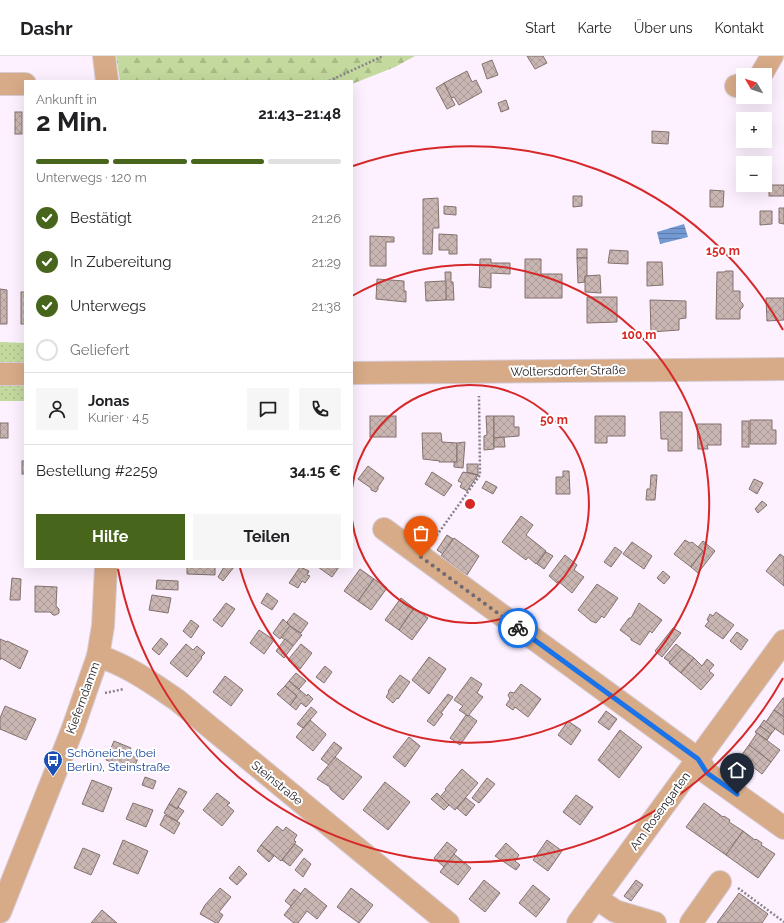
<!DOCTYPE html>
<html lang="de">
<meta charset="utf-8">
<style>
:root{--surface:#fff;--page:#f6f6f6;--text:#202124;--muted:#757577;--line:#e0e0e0;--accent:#47661b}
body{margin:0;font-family:Raleway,sans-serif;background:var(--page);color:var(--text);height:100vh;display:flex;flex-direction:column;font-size:15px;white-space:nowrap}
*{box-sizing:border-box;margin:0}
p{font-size:13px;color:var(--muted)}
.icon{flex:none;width:22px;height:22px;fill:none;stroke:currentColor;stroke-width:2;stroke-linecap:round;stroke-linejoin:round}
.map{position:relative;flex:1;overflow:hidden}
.details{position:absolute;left:24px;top:24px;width:329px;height:488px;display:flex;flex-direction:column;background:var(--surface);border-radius:0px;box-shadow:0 4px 16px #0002}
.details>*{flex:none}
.needle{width:26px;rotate:309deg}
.fabs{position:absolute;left:736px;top:12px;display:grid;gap:8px}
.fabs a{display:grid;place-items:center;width:36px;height:36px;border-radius:0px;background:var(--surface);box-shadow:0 4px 16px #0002;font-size:20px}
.pin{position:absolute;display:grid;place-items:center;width:34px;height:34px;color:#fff;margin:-41px -17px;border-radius:50% 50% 50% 0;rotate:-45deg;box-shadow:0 0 4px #0007}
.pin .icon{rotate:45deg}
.courier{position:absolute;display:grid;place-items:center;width:40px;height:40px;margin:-20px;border:3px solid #1a73e8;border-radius:50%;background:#fff;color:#222;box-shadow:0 1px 5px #0007}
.headline em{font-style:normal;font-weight:700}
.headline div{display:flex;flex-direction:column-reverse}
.headline{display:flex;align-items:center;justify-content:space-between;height:68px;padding:0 12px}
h1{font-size:26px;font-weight:700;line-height:30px}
.bar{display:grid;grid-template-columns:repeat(4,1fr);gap:6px 4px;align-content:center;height:48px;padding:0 12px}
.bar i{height:5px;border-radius:3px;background:var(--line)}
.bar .on{background:var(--accent)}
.bar p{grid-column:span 4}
.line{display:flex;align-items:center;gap:10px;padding:0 12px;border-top:1px solid var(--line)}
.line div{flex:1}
.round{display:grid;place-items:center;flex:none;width:42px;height:42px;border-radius:0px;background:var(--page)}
ol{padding:0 12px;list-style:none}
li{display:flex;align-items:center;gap:12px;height:44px}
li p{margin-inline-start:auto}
li .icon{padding:4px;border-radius:50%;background:var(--accent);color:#fff;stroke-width:4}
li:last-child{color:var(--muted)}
li i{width:22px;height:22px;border:2px solid var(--line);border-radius:50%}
.primary-button{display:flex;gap:8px;margin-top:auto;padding:8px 12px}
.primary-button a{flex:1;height:46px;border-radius:0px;background:var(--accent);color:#fff;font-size:16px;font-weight:700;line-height:46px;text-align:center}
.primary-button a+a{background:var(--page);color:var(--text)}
header{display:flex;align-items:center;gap:24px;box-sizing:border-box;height:56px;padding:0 20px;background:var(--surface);border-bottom:1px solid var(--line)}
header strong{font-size:19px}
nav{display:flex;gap:22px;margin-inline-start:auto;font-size:14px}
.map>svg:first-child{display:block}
.grass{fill:url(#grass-dots)}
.forest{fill:url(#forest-firs)}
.water{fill:url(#water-rules)}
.building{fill:url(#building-cross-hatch);stroke:#83716e}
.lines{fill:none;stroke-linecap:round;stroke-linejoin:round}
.minor-casing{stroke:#d6ccd8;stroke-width:24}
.path{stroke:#8a828b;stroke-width:2.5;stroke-dasharray:2 2;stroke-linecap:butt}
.minor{stroke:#d7ab88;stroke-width:22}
.done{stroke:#716a73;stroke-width:4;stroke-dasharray:0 7.2}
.route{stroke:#1a73e8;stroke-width:5}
.ring{fill:none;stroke:#d62828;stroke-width:2}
.labels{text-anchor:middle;stroke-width:4;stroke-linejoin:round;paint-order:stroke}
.street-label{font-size:12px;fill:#262227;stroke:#fff}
.transit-label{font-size:12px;fill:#164399;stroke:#fff;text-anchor:start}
.centre{fill:#d62828;stroke:#fff;stroke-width:2}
.ring-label{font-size:12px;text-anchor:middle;font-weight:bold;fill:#d62828;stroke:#fff;stroke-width:4;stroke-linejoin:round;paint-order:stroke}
</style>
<header>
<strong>Dashr</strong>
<nav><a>Start</a><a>Karte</a><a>Über uns</a><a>Kontakt</a></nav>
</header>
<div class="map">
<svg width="784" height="867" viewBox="0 0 784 867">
<defs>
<pattern id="grass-dots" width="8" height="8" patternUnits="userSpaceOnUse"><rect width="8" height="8" fill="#c3d99d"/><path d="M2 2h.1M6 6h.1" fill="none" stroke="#a7ba87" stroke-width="1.8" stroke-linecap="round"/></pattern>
<pattern id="forest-firs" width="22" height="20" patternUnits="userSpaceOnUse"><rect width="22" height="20" fill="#c3d99d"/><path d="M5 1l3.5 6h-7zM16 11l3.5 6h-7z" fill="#a7ba87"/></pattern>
<pattern id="water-rules" width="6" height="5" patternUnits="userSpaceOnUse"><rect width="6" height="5" fill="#7399d3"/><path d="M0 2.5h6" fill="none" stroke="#5e7cab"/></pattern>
<pattern id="building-cross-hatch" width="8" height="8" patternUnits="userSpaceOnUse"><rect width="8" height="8" fill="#c9b6b2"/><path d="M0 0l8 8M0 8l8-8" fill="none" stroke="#ac9c99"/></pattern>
</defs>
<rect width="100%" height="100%" fill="#fdf1ff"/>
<path class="grass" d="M 0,286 L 25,287 L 25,345 L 0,345 Z"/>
<path class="forest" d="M 116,0 L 415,0 L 395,11 L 352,28 L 352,25 L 120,25 Z"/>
<path class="water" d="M 684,168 L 688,181 L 660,188 L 657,176 Z"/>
<g class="building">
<path d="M 527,0 L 543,0 L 547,7 L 535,13 Z"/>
<path d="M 492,4 L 498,19 L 487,23 L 482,8 Z"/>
<path d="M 467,15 L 472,26 L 476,24 L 482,36 L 459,49 L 454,41 L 451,42 L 444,27 Z"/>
<path d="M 444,27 L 455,49 L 447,53 L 436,32 Z"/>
<path d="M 506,44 L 509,53 L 501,56 L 498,47 Z"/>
<rect x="15" y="56" width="7" height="22"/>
<path d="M 652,75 L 669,76 L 668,88 L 652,87 Z"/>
<rect x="769" y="129" width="15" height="11"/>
<path d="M 710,134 L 724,135 L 723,151 L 710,151 Z"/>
<path d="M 573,140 L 582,140 L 582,150 L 573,151 Z"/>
<path d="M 438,142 L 439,172 L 433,172 L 432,198 L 423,198 L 423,143 Z"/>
<path d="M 444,150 L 456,151 L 456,159 L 444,158 Z"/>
<path d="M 779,152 L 784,152 L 784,168 L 779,167 Z"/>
<path d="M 760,155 L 772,155 L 772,168 L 760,169 Z"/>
<path d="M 439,178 L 457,179 L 457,198 L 449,198 L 449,194 L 439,194 Z"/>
<path d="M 370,180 L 394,181 L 394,186 L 386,186 L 386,210 L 370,210 Z"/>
<rect x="577" y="193" width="10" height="9"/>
<path d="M 610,194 L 628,195 L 628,208 L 608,207 Z"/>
<path d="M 577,202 L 587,202 L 587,220 L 585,220 L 585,226 L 578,227 Z"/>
<path d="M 480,203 L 491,203 L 491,207 L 510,207 L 510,218 L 491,217 L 491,232 L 479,231 Z"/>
<path d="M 525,203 L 541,203 L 541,218 L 562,218 L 562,242 L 525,242 Z"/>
<path d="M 647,206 L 662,206 L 663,229 L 647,230 Z"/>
<path d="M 725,215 L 733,215 L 733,235 L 740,235 L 740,245 L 743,248 L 743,251 L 740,254 L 740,263 L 716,263 L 717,216 L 725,216 Z"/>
<path d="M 445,216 L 451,216 L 451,226 L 453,226 L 454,244 L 446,244 Z"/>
<path d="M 600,219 L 601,237 L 585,236 L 585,220 Z"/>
<path d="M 377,223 L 404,225 L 404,235 L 406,235 L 406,246 L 376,243 Z"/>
<path d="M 444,225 L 446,225 L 446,244 L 426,245 L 425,226 Z"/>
<path d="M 0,233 L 7,234 L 7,268 L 0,268 Z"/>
<rect x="21" y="236" width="4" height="32"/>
<path d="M 587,241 L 617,241 L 617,266 L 587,267 Z"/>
<path d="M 766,242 L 784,242 L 784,264 L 767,265 Z"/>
<path d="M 650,244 L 686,245 L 686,262 L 679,263 L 679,274 L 651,276 Z"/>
<path d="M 660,356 L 682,356 L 682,395 L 668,395 L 668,383 L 661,383 Z"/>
<rect x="370" y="360" width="26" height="21"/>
<path d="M 486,360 L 494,360 L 494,393 L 484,394 L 484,380 L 487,379 Z"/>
<path d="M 494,360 L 514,360 L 514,371 L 519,371 L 519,380 L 494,382 Z"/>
<path d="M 595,360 L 625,360 L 625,380 L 607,380 L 607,387 L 595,387 Z"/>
<path d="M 750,364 L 772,364 L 772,374 L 776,374 L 776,388 L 750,388 Z"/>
<rect x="742" y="365" width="7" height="26"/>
<rect x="0" y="367" width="8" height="15"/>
<path d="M 697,368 L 721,368 L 721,389 L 707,389 L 708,393 L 698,393 Z"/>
<path d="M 422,377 L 441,377 L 442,386 L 457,387 L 457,406 L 439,406 L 440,405 L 423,403 Z"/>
<path d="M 504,381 L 505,391 L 494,391 L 494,382 Z"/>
<path d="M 465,386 L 463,412 L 454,411 L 454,406 L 457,406 L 457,387 Z"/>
<rect x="22" y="405" width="3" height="13"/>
<path d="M 467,408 L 478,408 L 478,419 L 467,416 Z"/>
<path d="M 368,410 L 384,422 L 378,431 L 378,433 L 376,436 L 371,434 L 371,432 L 358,423 Z"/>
<path d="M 563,415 L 569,415 L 570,438 L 556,438 L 556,421 L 563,421 Z"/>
<path d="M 432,416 L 452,429 L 444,440 L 425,428 Z"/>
<path d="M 463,416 L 478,419 L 467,435 L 460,431 L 462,427 L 458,425 Z"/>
<path d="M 651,419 L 657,419 L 655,444 L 646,444 L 647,433 L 650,433 Z"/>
<path d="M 754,423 L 763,427 L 757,438 L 749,433 Z"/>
<path d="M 486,425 L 497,431 L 493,438 L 482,432 Z"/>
<path d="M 762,445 L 767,449 L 758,457 L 755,453 Z"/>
<path d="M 521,460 L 533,469 L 526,479 L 546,495 L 536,508 L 528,501 L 526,504 L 502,486 Z"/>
<path d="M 447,479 L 453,483 L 443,498 L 437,494 Z"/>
<path d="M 454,482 L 479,500 L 467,519 L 441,500 Z"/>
<path d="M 685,484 L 690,487 L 692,486 L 703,495 L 691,511 L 674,498 Z"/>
<path d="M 703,485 L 715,495 L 698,517 L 691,511 L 703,495 L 698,491 Z"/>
<path d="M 632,486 L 652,500 L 644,513 L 623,498 Z"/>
<path d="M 615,491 L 622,496 L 611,511 L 604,506 Z"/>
<path d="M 546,496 L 553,500 L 544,513 L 537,508 Z"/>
<path d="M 780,498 L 784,501 L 784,530 L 766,515 Z"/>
<path d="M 565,499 L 577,509 L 574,514 L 584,521 L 572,537 L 558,525 L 557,527 L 549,520 Z"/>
<path d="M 187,511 L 215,511 L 215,519 L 187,518 Z"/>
<path d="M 224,511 L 234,511 L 223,525 L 218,521 Z"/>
<path d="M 300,511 L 309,515 L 307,519 L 310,520 L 305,527 L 302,525 L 298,532 L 289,527 Z"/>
<path d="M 318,511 L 339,511 L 332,521 Z"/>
<path d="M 360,513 L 374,523 L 358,545 L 344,535 Z"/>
<path d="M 663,515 L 670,521 L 664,528 L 657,522 Z"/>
<path d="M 12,522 L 21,523 L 20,544 L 10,544 Z"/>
<path d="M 374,523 L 387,532 L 371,554 L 358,545 Z"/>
<path d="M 157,524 L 178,525 L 178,534 L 156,533 Z"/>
<path d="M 597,528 L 618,542 L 604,562 L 602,560 L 596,567 L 591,565 L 578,554 Z"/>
<path d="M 35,530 L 57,531 L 56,550 L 59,553 L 59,557 L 56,559 L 53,559 L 50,556 L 35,556 Z"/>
<path d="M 267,537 L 278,545 L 272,554 L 261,547 Z"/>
<path d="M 152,539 L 171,542 L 168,557 L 149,554 Z"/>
<path d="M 401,542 L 414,552 L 399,574 L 385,564 Z"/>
<path d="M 226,547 L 235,553 L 222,571 L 213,564 Z"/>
<path d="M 639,547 L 662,564 L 652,577 L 650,575 L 640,589 L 631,584 L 631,582 L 620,574 L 629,562 L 631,562 Z"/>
<path d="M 414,552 L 428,562 L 412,584 L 399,574 Z"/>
<path d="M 716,556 L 734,569 L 723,583 L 705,570 L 709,565 L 707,564 L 710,558 L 713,560 Z"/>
<path d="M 294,557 L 308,567 L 301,577 L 290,570 L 287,566 Z"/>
<path d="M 283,563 L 290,570 L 280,583 L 273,577 Z"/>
<path d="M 191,564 L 199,570 L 191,582 L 183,575 Z"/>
<path d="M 290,570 L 302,579 L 293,590 L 281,581 Z"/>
<path d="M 673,572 L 681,577 L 662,601 L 655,595 Z"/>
<path d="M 259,574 L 274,584 L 264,598 L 250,587 Z"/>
<path d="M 737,576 L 748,584 L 741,594 L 730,585 Z"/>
<path d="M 161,582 L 168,588 L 159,599 L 152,593 Z"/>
<path d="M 0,583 L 7,586 L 7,585 L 28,595 L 20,613 L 1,602 L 0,604 Z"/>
<path d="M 285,583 L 293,590 L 284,602 L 276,595 Z"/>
<path d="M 186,588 L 193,594 L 197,590 L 205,597 L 201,601 L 202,602 L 187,621 L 170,607 Z"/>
<path d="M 301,588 L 312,597 L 300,613 L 288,604 Z"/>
<path d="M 676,588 L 682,593 L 670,606 L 664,602 Z"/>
<path d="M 682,593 L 694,602 L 681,617 L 669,607 Z"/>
<path d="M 429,601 L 446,613 L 429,638 L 412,624 Z"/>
<path d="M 694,602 L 702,610 L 707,603 L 714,609 L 709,615 L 714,619 L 701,634 L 681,617 Z"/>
<path d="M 325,610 L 332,616 L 324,627 L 316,621 Z"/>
<path d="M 296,617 L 306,625 L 299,633 L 289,625 Z"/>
<path d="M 400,619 L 410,626 L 398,643 L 397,642 L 393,647 L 386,641 L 389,636 L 388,635 Z"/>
<path d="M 225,620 L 243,634 L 231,650 L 213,636 Z"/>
<path d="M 471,621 L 482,628 L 477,637 L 483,641 L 468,660 L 459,654 L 463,650 L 454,644 Z"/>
<path d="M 289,625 L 307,640 L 308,638 L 313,643 L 306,651 L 301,647 L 296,654 L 290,649 L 297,640 L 285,630 Z"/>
<path d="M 521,628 L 541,643 L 528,661 L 515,651 L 513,654 L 506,649 L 510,643 L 508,639 L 510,636 L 514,637 Z"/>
<path d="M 285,630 L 297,640 L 290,649 L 277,638 Z"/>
<path d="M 448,638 L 453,641 L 441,657 L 443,658 L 434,670 L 427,665 Z"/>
<path d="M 783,642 L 784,642 L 784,661 L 774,654 Z"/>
<path d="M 5,650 L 36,663 L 26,684 L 0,673 L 0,662 Z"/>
<path d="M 311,651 L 317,656 L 303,672 L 297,668 Z"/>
<path d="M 774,654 L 784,661 L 784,679 L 766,666 Z"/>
<path d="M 606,655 L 617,663 L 609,674 L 598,666 Z"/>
<path d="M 466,659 L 468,660 L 469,659 L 477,665 L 460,689 L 450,682 Z"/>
<path d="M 310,664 L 326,678 L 325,680 L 313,695 L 296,681 Z"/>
<path d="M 764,664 L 775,673 L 771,678 L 760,670 Z"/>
<path d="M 568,665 L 581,674 L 571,689 L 558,679 Z"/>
<path d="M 760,670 L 771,678 L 767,684 L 755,676 Z"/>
<path d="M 620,674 L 642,691 L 619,722 L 598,704 Z"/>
<path d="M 757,677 L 780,694 L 771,706 L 749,689 Z"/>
<path d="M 409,681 L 420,690 L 405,711 L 393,701 Z"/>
<path d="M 114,685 L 131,692 L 128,698 L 138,702 L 133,715 L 106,704 Z"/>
<path d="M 334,686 L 342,692 L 329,709 L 321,703 Z"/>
<path d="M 749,689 L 771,706 L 762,718 L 740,701 Z"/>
<path d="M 738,700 L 750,708 L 746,714 L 734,706 Z"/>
<path d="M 335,701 L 362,721 L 343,744 L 330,733 L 330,731 L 317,723 Z"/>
<path d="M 462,713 L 478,727 L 455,754 L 440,741 L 446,734 L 445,733 Z"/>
<path d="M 145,721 L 156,725 L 153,733 L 142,729 Z"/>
<path d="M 487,722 L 495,728 L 479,747 L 472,742 Z"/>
<path d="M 92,724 L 112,732 L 103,756 L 82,748 Z"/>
<path d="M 385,726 L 410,746 L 388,774 L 363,754 Z"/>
<path d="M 179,732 L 187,736 L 177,753 L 169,748 Z"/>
<path d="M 217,737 L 230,747 L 227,749 L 234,755 L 222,770 L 203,754 Z"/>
<path d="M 437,737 L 449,749 L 444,754 L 431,743 Z"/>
<path d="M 576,739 L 593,751 L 580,769 L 563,756 Z"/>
<path d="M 466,742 L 475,749 L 466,760 L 457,752 Z"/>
<path d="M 133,747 L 153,754 L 146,771 L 126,763 Z"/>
<path d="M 704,747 L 723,761 L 724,760 L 730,764 L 729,766 L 743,775 L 726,799 L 686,771 Z"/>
<path d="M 169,748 L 177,753 L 178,751 L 184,755 L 177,765 L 164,757 Z"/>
<path d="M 165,759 L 180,767 L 174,778 L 160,769 Z"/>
<path d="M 277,770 L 283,775 L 286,771 L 297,779 L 294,784 L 296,786 L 281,805 L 261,789 Z"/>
<path d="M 743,775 L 755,784 L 756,783 L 762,787 L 761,789 L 775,798 L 758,822 L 726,799 Z"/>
<path d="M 123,784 L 148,795 L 138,818 L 113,808 Z"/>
<path d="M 547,784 L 562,795 L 548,815 L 533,804 Z"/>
<path d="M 447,786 L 457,794 L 444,811 L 434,802 Z"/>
<path d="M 506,787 L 519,799 L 515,805 L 520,809 L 516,814 L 495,800 Z"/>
<path d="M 295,788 L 303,794 L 290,810 L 282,804 Z"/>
<path d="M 261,789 L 274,800 L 269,806 L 257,795 Z"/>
<path d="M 83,792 L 100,799 L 91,819 L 74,812 Z"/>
<path d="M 454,798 L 471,812 L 458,829 L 440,816 Z"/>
<path d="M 304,802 L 311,808 L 303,821 L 295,814 Z"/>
<path d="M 239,810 L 247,818 L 237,829 L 229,822 Z"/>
<path d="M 484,824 L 500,837 L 485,856 L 469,843 Z"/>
<path d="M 636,824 L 643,829 L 631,845 L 624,840 Z"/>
<path d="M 533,829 L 550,843 L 536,861 L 519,847 Z"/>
<path d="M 220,832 L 231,841 L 219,856 L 223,859 L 218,867 L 216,867 L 200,858 L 205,849 Z"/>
<path d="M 305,832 L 327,850 L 317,863 L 307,855 L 298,867 L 294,867 L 284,859 Z"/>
<path d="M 351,832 L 373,849 L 359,867 L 337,851 Z"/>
<path d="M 294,833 L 301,838 L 291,850 L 285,845 Z"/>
<path d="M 739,837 L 768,858 L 762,867 L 717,867 Z"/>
<path d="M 102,854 L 117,867 L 91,867 Z"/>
</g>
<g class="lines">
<g class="minor-casing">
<g id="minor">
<path d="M 104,0 L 107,25"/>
<path d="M 761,19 L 772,0"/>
<path d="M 0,28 L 25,28"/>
<path d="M 736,30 L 743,28"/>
<path d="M 352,317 L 784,313"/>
<path d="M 0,318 L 25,318"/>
<path d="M 384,473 L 698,703 L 707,717 L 784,772"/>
<path d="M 98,600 C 127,609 152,627 177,644 L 448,867"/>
<path d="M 596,842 L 615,855 L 655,867"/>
<path d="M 0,856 L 73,672 L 98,600 L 103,570 L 106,511"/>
<path d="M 578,867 L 784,585"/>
<path d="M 691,867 L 720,826"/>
</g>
</g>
<g class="path">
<path d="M 329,25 L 383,0"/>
<path d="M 432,486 L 480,419 L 479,340"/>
<path d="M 105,637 L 124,633"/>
<path d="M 738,832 L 784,866"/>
</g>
<use href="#minor" class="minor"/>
</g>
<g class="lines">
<path class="done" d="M 421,501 L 518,572"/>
<path class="route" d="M 518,572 L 698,703 L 707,717 L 737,738"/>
</g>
<g class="ring">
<path d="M352 432A119 119 0 1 1 352 464"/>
<path d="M352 240A239 239 0 1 1 240 512"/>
<path d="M783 622A358 358 0 0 1 118 513M353 110A358 358 0 0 1 783 274"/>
</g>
<defs>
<g id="bus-pin" transform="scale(1)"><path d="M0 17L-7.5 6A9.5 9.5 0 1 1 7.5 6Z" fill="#1a4fb4" stroke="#fff"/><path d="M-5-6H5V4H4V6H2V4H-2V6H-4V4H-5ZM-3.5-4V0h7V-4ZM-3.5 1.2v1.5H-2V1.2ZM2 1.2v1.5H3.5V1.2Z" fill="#fff"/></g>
</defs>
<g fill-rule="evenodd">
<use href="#bus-pin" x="53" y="704"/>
</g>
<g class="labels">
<g class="street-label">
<text transform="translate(568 315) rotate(-1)" y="4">Woltersdorfer Straße</text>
<text transform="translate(83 642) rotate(-70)" y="4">Kieferndamm</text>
<text transform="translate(277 727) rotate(39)" y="4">Steinstraße</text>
<text transform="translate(660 755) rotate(-54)" y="4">Am Rosengarten</text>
</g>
<g class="transit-label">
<text x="67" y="701">Schöneiche (bei<tspan x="67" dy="14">Berlin), Steinstraße</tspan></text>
</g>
</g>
<circle cx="470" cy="448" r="6" class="centre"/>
<g class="ring-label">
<text x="723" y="199">150 m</text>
<text x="639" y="283">100 m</text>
<text x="554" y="368">50 m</text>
</g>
</svg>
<div class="fabs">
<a><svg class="needle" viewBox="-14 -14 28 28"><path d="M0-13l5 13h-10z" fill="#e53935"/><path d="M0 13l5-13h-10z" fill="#757577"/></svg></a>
<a>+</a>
<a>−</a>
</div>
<div class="pin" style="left:421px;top:501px;background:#ea580c"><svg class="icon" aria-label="bag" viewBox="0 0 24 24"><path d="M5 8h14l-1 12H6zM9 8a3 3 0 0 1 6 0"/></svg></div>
<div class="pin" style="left:737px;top:738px;background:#1f2937"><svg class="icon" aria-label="home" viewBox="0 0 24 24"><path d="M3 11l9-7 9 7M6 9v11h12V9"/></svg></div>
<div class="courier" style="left:518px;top:572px"><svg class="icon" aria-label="bike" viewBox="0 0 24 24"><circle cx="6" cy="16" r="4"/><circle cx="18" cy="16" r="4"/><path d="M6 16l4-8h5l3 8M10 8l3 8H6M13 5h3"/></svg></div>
<section class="details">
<div class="headline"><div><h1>2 Min.</h1><p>Ankunft in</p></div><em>21:43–21:48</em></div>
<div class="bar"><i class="on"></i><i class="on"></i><i class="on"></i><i></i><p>Unterwegs · 120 m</p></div>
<ol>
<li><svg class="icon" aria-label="check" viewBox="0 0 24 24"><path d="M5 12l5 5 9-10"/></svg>Bestätigt<p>21:26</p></li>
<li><svg class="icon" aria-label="check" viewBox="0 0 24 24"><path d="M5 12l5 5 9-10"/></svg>In Zubereitung<p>21:29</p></li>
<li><svg class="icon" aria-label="check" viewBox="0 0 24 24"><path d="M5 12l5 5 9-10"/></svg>Unterwegs<p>21:38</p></li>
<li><i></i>Geliefert</li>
</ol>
<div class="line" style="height:72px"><a class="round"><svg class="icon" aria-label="person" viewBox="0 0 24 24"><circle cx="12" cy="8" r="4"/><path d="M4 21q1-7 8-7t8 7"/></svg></a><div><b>Jonas</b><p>Kurier · 4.5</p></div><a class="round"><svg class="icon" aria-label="chat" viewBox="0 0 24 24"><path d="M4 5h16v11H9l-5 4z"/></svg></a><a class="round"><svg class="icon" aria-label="phone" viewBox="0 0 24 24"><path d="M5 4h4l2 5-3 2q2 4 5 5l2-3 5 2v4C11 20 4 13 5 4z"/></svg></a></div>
<div class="line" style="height:52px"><div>Bestellung #2259</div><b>34.15 €</b></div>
<div class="primary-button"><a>Hilfe</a><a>Teilen</a></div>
</section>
</div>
